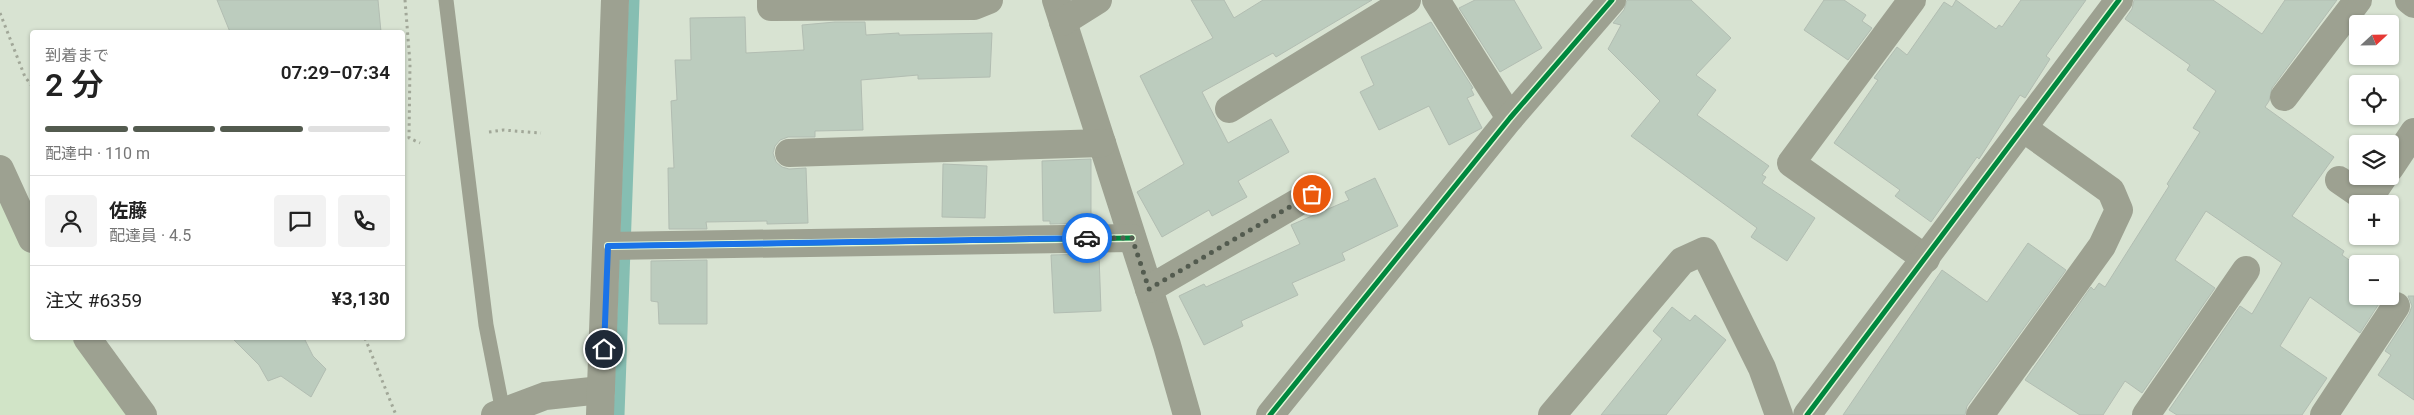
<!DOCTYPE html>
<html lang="ja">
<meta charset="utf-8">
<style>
:root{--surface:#fff;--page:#f2f2f2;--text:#222;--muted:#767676;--line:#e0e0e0;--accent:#535b4f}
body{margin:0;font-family:Roboto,"Noto Sans JP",sans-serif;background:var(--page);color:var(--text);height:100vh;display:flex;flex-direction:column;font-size:19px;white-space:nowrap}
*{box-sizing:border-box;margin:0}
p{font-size:16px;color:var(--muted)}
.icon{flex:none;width:28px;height:28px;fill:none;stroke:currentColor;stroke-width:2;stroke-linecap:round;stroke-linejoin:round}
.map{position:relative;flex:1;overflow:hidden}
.sheet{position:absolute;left:30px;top:30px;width:375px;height:310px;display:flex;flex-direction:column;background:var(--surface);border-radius:5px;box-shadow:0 1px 4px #0004}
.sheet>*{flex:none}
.needle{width:32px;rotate:68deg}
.fabs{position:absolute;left:2349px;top:15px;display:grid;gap:10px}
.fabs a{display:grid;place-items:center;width:50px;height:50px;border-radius:5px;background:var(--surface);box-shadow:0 1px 4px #0004;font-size:25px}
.pin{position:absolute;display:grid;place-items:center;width:42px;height:42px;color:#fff;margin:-21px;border:2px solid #fff;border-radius:50%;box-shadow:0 1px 5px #0007}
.courier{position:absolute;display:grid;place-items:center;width:50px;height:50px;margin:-25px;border:4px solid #1a73e8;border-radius:50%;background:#fff;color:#222;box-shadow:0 1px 6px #0007}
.summary em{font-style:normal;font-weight:600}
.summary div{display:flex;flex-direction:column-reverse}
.summary{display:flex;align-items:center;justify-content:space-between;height:85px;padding:0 15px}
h1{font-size:32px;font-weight:600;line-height:38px}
.bar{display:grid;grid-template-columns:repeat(4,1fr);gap:8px 5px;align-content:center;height:60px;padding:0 15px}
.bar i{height:6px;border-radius:4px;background:var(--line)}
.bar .active{background:var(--accent)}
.bar p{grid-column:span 4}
.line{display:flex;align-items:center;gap:12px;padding:0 15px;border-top:1px solid var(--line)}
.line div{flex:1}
.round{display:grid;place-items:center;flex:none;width:52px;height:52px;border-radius:5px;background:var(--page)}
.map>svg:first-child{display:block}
.built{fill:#d1e4c7}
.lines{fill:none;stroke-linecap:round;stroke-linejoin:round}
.stream{stroke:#86beb2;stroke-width:11}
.building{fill:#bcccbe;stroke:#b2bdb2}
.path{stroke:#a1a798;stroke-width:3;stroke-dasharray:2.5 4;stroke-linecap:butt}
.lane{stroke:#9da191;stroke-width:15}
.street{stroke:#9da191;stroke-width:28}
.cycleway-casing{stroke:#e4f7d8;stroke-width:8}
.cycleway{stroke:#00873e;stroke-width:5}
.done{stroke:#535b4f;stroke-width:5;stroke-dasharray:0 9}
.route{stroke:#1a73e8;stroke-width:6}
</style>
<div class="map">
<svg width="2414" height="415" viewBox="0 0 2414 415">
<rect width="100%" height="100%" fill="#d8e3d2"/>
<path class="built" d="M 0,188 L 32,259 L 32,338 L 77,338 L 132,415 L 0,415 Z"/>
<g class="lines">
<path class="stream" d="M 619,415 L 634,0"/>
</g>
<g class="building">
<path d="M 217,0 L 378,0 L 381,32 L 230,32 Z"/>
<path d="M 1191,0 L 1224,0 L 1234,18 L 1263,0 L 1372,0 L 1276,57 L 1273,53 L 1202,92 L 1228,143 L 1271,119 L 1289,152 L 1238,181 L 1247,197 L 1212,216 L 1209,210 L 1162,237 L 1137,192 L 1184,164 L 1140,76 L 1213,38 Z"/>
<path d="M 1475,0 L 1514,0 L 1542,48 L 1500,72 L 1459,8 Z"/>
<path d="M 1627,0 L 1691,0 L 1731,38 L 1696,75 L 1716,90 L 1697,115 L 1769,166 L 1762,175 L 1766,177 L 1762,183 L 1815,218 L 1787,261 L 1751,237 L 1757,228 L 1631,136 L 1660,101 L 1608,49 L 1621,25 L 1613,23 L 1624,10 Z"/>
<path d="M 1824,0 L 1844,0 L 1866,15 L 1862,21 L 1872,28 L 1848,60 L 1804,30 Z"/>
<path d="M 1956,0 L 1996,29 L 1999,25 L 2002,27 L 2021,0 L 2086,0 L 2046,56 L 2050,59 L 2025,98 L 2020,95 L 1979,159 L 1977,157 L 1931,222 L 1895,196 L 1900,190 L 1834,143 L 1878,80 L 1874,78 L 1897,47 L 1907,55 L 1944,2 L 1952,7 Z"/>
<path d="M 2134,0 L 2213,0 L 2262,34 L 2285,0 L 2337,0 L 2272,88 L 2269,101 L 2265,107 L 2334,157 L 2292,216 L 2344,251 L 2342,255 L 2358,266 L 2358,296 L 2384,296 L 2360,333 L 2310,297 L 2280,346 L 2327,378 L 2302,415 L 2177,415 L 2169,410 L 2240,306 L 2252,314 L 2282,263 L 2206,211 L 2175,260 L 2215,288 L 2142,393 L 2125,381 L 2103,415 L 2080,415 L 2025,380 L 2091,287 L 2094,290 L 2099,283 L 2105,287 L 2169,186 L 2167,184 L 2200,132 L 2193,128 L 2216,91 L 2187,70 L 2190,65 L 2125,19 L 2132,9 Z"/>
<path d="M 745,17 L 746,53 L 804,50 L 802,25 L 835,22 L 865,22 L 866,35 L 899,33 L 899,35 L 992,33 L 990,77 L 918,79 L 918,75 L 861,80 L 863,130 L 815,131 L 815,137 L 788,137 L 780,140 L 775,146 L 773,153 L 776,162 L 782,167 L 789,169 L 806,168 L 808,223 L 767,224 L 767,221 L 706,222 L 707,229 L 669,229 L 668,168 L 674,168 L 671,101 L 677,100 L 675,60 L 691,60 L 690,18 Z"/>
<path d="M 1431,22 L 1473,88 L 1471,89 L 1474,95 L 1467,98 L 1482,128 L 1449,145 L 1429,106 L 1379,130 L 1360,92 L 1374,85 L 1361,57 Z"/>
<path d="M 1091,159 L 1091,223 L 1050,224 L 1050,221 L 1043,221 L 1042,161 Z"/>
<path d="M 943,164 L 987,166 L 985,218 L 942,217 Z"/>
<path d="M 1375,178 L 1398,226 L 1342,253 L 1345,260 L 1292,283 L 1298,295 L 1241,321 L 1243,326 L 1204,345 L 1179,296 L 1204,284 L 1206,287 L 1300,244 L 1291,225 L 1349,200 L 1345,192 Z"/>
<path d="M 2028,243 L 2066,270 L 1967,406 L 1965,415 L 1843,415 L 1942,270 L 1987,302 Z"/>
<path d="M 1091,254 L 1099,255 L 1101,311 L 1054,313 L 1051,255 Z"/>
<path d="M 707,260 L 707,324 L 659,324 L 658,302 L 651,301 L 651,261 Z"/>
<path d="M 2408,296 L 2414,296 L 2414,400 L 2378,375 L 2391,355 L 2385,351 L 2409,314 L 2412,306 Z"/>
<path d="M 1672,307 L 1690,321 L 1695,315 L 1726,340 L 1666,415 L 1601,415 L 1662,339 L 1653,331 Z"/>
<path d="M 232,338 L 304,338 L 313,356 L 326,369 L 311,397 L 281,376 L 268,381 L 259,365 Z"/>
</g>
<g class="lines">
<g class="path">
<path d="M 405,0 L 410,63 L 409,138 L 420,143"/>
<path d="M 0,13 L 25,77 L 32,86"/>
<path d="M 489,132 L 503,130 L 541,133"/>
<path d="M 365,338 L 396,415"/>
</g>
<path class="lane" d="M 446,0 L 486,325 L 503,412"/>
<g class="street">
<path d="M 771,0 L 771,7 L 974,6 L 989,0"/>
<path d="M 1056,0 L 1167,345 L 1187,415"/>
<path d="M 1436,0 L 1510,118"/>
<path d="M 1912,0 L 1791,163 L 1926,259"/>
<path d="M 2409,0 L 2414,4"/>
<path d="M 1063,22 L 1098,0"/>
<path d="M 2284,97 L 2358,0"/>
<path d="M 1229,109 L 1407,0"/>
<path d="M 789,153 L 1102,143"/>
<path d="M 2390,168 L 2414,132"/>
<path d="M 0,169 L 32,239"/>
<path d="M 2339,180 L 2368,200 L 2384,176"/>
<path d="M 608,246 L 1132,238"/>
<path d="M 1149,289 L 1312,194"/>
<path d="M 87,338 L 143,415"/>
<path d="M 495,415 L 545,396 L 601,390"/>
<path d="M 600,415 L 615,0"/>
<path d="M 1270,415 L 1510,118 L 1612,0"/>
<path d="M 1552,415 L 1682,261 L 1704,251 L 1762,368 L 1779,415"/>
<path d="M 1807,415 L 2119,0"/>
<path d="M 1980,415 L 2102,246 L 2119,210 L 2111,191 L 2023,128"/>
<path d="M 2146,415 L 2246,270"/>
<path d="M 2324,415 L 2396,306"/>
</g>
<g class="cycleway-casing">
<g id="cycleway">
<path d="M 608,246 L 1132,238"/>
<path d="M 1270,415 L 1510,118 L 1612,0"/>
<path d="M 1807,415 L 2119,0"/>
</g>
</g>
<use href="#cycleway" class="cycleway"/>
</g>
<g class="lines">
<path class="done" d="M 1087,238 L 1132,238 L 1149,289 L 1312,194"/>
<path class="route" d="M 604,349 L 608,246 L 1087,238"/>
</g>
</svg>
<div class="fabs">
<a><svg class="needle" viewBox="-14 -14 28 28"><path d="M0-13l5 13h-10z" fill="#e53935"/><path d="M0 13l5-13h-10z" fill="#767676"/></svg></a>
<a><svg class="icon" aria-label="locate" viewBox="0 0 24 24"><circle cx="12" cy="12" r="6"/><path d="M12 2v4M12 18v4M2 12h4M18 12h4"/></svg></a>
<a><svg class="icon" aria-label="layers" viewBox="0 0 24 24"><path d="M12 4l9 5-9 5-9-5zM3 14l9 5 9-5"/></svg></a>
<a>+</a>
<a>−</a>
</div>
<div class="pin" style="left:1312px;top:194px;background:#ea580c"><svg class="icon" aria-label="bag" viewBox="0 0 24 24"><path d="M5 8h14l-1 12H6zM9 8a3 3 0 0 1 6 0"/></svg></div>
<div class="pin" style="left:604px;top:349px;background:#1f2937"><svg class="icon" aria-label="home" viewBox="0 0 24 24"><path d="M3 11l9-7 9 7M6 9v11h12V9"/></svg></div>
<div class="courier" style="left:1087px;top:238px"><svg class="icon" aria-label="car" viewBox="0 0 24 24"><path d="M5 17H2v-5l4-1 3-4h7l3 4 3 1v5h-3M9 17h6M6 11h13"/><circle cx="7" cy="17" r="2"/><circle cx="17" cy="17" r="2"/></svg></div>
<section class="sheet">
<div class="summary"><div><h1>2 分</h1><p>到着まで</p></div><em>07:29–07:34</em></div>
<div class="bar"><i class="active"></i><i class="active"></i><i class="active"></i><i></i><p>配達中 · 110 m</p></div>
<div class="line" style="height:90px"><a class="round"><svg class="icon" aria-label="person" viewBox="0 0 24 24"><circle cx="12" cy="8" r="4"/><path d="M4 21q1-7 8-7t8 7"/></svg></a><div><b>佐藤</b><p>配達員 · 4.5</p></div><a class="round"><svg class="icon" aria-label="chat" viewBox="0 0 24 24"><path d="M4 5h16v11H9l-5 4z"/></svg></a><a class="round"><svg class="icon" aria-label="phone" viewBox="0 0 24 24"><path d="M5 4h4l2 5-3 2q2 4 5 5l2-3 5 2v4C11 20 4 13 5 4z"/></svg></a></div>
<div class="line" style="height:65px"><div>注文 #6359</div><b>¥3,130</b></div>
</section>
</div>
